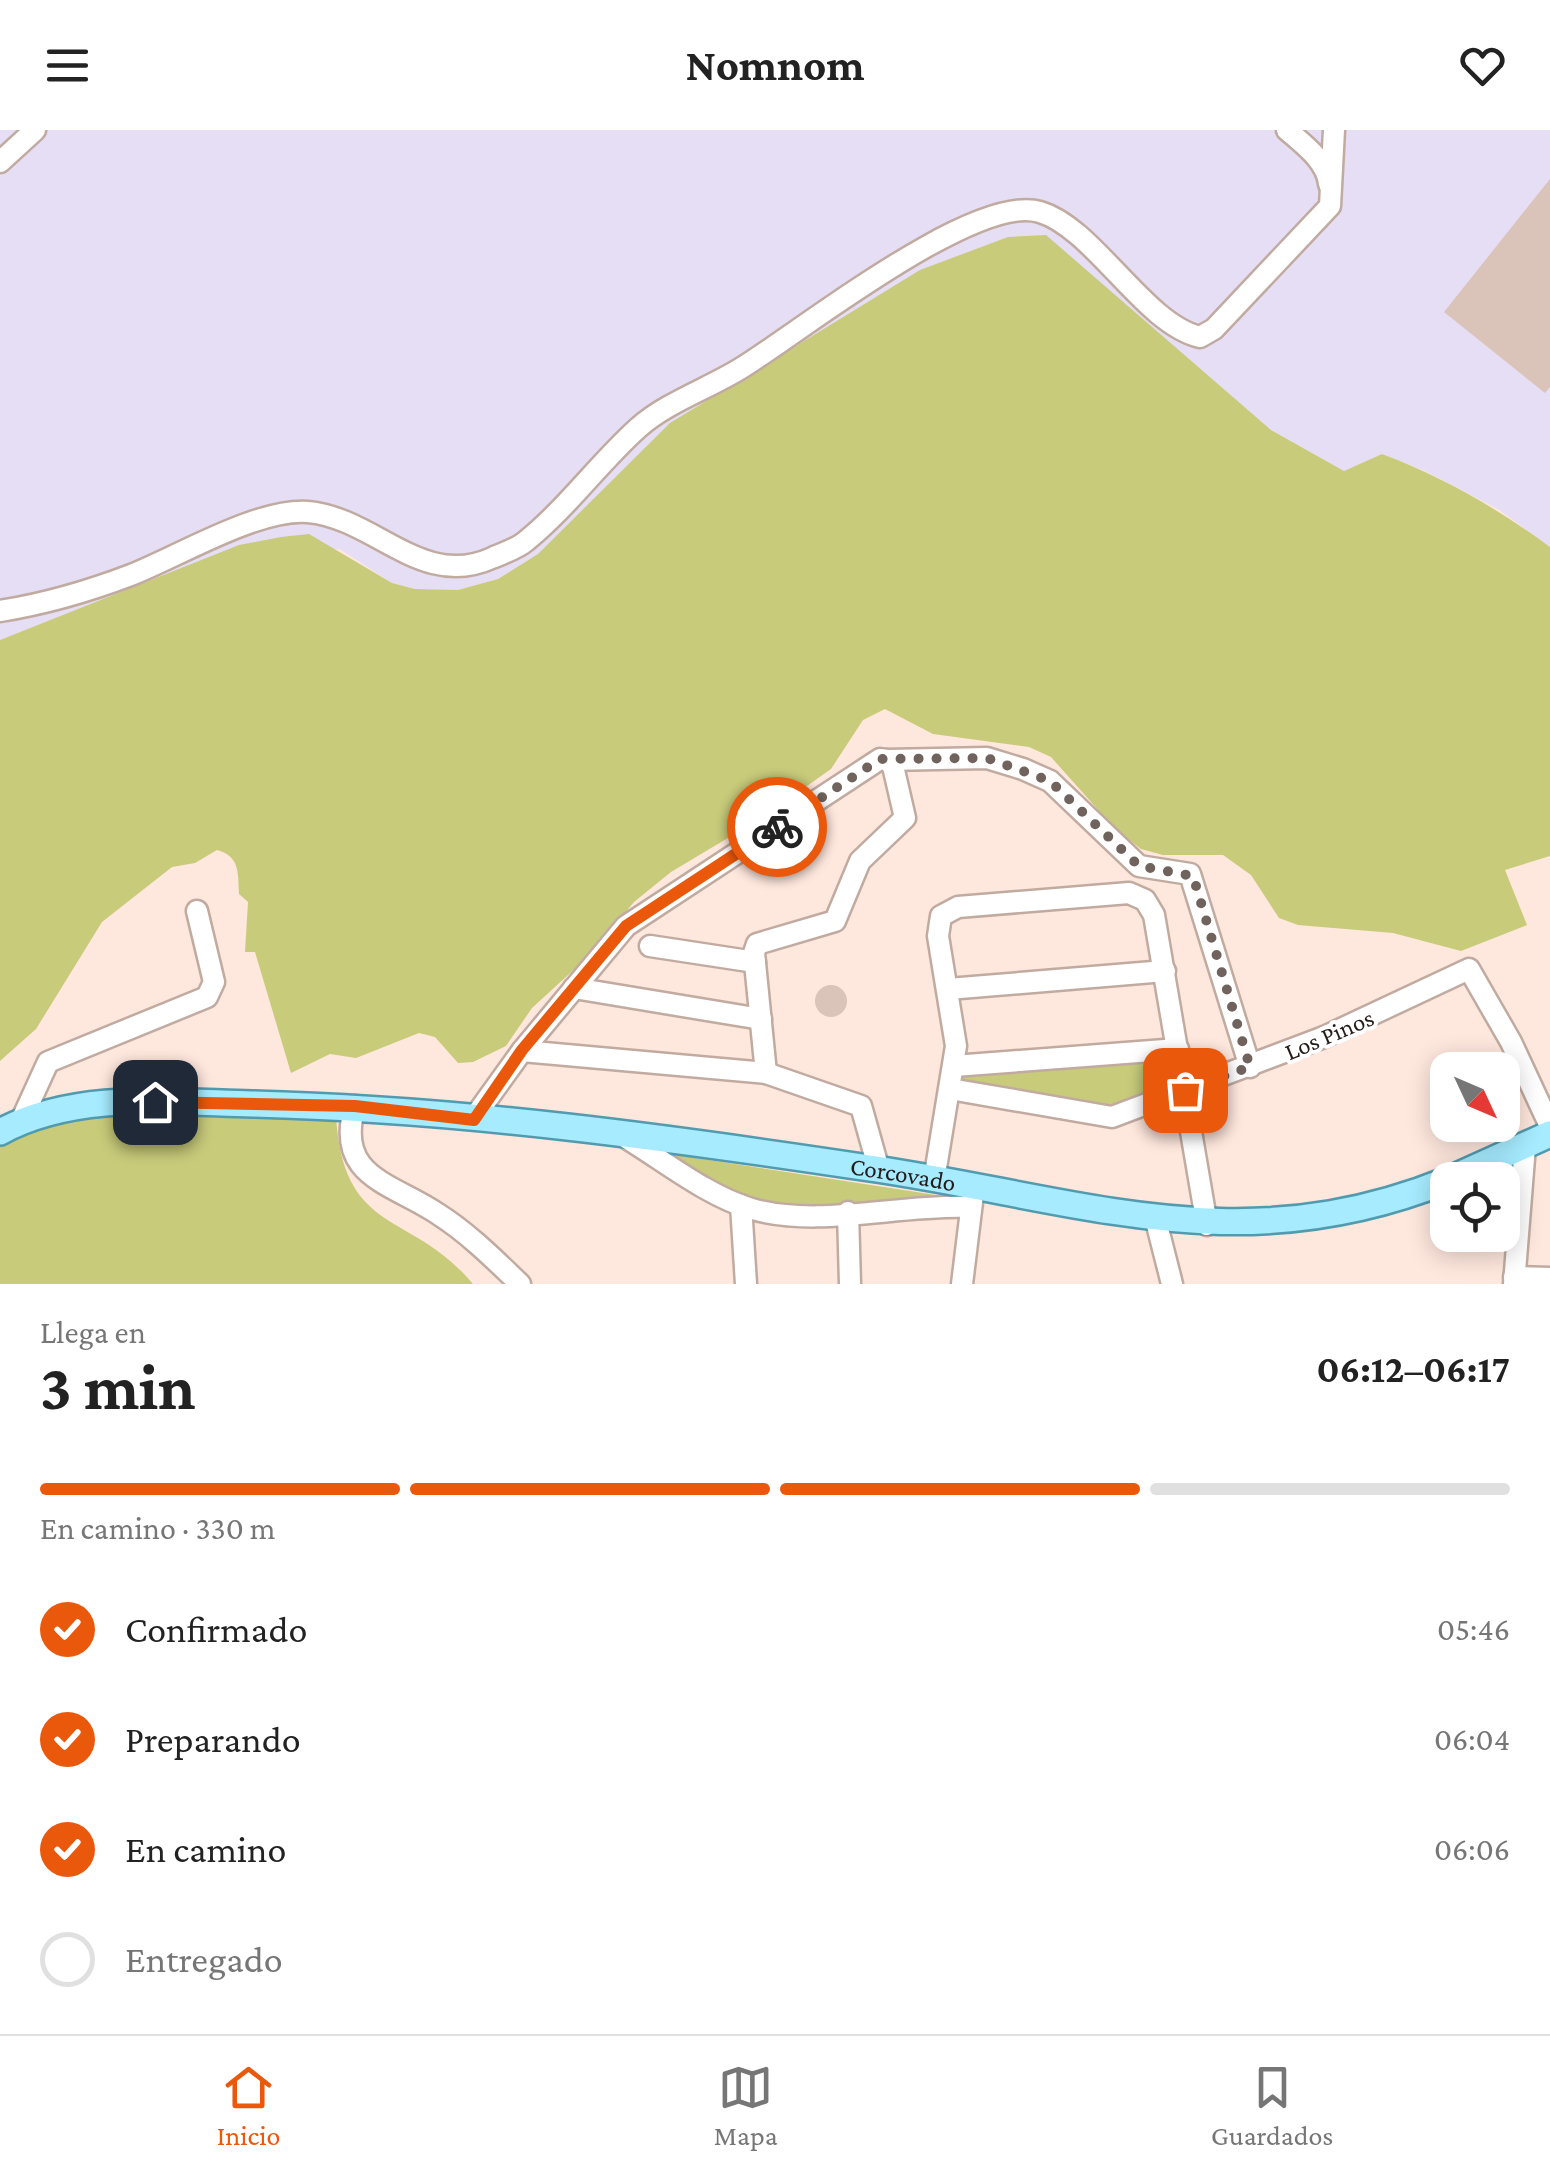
<!DOCTYPE html>
<html lang="es">
<meta charset="utf-8">
<style>
:root{--surface:#fff;--page:#f2f2f2;--text:#222;--muted:#767676;--line:#e0e0e0;--accent:#ea580c}
body{margin:0;font-family:"Crimson Pro",serif;background:var(--page);color:var(--text);height:100vh;display:flex;flex-direction:column;font-size:38px;white-space:nowrap}
*{box-sizing:border-box;margin:0}
p{font-size:32px;color:var(--muted)}
.icon{flex:none;width:55px;height:55px;fill:none;stroke:currentColor;stroke-width:2;stroke-linecap:round;stroke-linejoin:round}
.map{position:relative;height:1154px;overflow:hidden}
.side{display:flex;flex-direction:column;background:var(--surface);flex:1}
.side>*{flex:none}
.needle{width:65px;rotate:134deg}
.controls{position:absolute;left:1430px;top:922px;display:grid;gap:20px}
.controls a{display:grid;place-items:center;width:90px;height:90px;border-radius:20px;background:var(--surface);box-shadow:0 5px 25px #0003;font-size:50px}
.pin{position:absolute;display:grid;place-items:center;width:85px;height:85px;color:#fff;margin:-42px;border-radius:20px;box-shadow:0 5px 15px #0006}
.courier{position:absolute;display:grid;place-items:center;width:100px;height:100px;margin:-50px;border:8px solid #ea580c;border-radius:50%;background:#fff;color:#222;box-shadow:0 2px 12px #0007}
.head em{font-style:normal;font-weight:700}
.head div{display:flex;flex-direction:column-reverse}
.head{display:flex;align-items:center;justify-content:space-between;height:170px;padding:0 40px}
h1{font-size:65px;font-weight:700;line-height:75px}
.bar{display:grid;grid-template-columns:repeat(4,1fr);gap:15px 10px;align-content:center;height:120px;padding:0 40px}
.bar i{height:12px;border-radius:8px;background:var(--line)}
.bar .selected{background:var(--accent)}
.bar p{grid-column:span 4}
ol{padding:0 40px;list-style:none}
li{display:flex;align-items:center;gap:30px;height:110px}
li p{margin-inline-start:auto}
li .icon{padding:10px;border-radius:50%;background:var(--accent);color:#fff;stroke-width:4}
li:last-child{color:var(--muted)}
li i{width:55px;height:55px;border:5px solid var(--line);border-radius:50%}
header{display:flex;justify-content:space-between;align-items:center;height:130px;padding:0 40px;background:var(--surface);font-size:45px;font-weight:700}
.tab-bar{display:flex;justify-content:space-around;align-items:center;height:140px;border-top:2px solid var(--line);background:var(--surface);font-size:28px;color:var(--muted)}
.tab-bar a{display:grid;justify-items:center;gap:5px}
.tab-bar .selected{color:var(--accent)}
.map>svg:first-child{display:block}
.industrial{fill:#e5def4}
.green{fill:#c8cb7a}
.building{fill:#dac3b9}
.lines{fill:none;stroke-linecap:round;stroke-linejoin:round}
.minor-casing{stroke:#c1aba1;stroke-width:25}
.major-casing{stroke:#529aae;stroke-width:30}
.minor{stroke:#fff;stroke-width:20}
.major{stroke:#a6ebff;stroke-width:25}
.done{stroke:#70635e;stroke-width:10;stroke-dasharray:0 18}
.route{stroke:#ea580c;stroke-width:12}
.labels{text-anchor:middle;stroke-width:8;stroke-linejoin:round;paint-order:stroke}
.street-label{font-size:25px;fill:#241c19;stroke:#fff}
</style>
<header><svg class="icon" aria-label="menu" viewBox="0 0 24 24"><path d="M4 6h16M4 12h16M4 18h16"/></svg>Nomnom<svg class="icon" aria-label="heart" viewBox="0 0 24 24"><path d="M12 20l-8-8c-3-5 5-10 8-4 3-6 11-1 8 4z"/></svg></header>
<div class="map">
<svg width="1550" height="1154" viewBox="0 0 1550 1154">
<rect width="100%" height="100%" fill="#fee7dd"/>
<path class="industrial" d="M 0,0 L 1550,0 L 1550,417 L 1498,379 L 1423,340 L 1382,324 L 1344,341 L 1271,300 L 1046,106 L 867,173 L 774,231 L 538,424 L 498,449 L 458,460 L 415,459 L 392,453 L 340,419 L 202,431 L 0,510 Z"/>
<g class="green">
<path d="M 1046,105 L 1271,300 L 1344,341 L 1382,324 C 1443,347 1497,378 1550,417 L 1550,726 L 1505,740 L 1527,795 L 1461,821 L 1393,803 L 1298,795 L 1279,788 L 1251,745 L 1223,725 L 1163,725 L 1141,719 L 1116,700 L 1051,627 L 1029,617 L 933,604 L 885,579 L 863,590 L 831,639 L 763,687 L 671,742 L 634,772 L 591,824 L 532,878 L 506,916 L 473,932 L 458,933 L 435,907 L 419,903 L 356,928 L 330,924 L 291,943 L 255,822 L 245,822 L 248,772 L 239,764 C 238,743 240,726 217,720 L 195,733 L 172,737 L 102,792 L 36,899 L 0,931 L 0,510 L 239,415 L 281,407 L 309,404 L 392,453 L 415,459 L 458,460 L 498,449 L 538,424 L 670,293 L 920,140 L 1008,107 Z"/>
<path d="M 1160,927 L 1164,956 C 1127,1005 1010,967 958,958 L 963,942 Z"/>
<path d="M 175,979 L 336,986 C 343,1107 412,1080 473,1154 L 0,1154 L 0,1003 L 51,990 Z"/>
<path d="M 663,1023 L 949,1067 L 801,1079 L 743,1071 Z"/>
</g>
<g class="building">
<path d="M 1550,49 L 1550,257 L 1545,263 L 1444,182 Z"/>
<circle cx="831" cy="871" r="16"/>
</g>
<g class="lines">
<g class="minor-casing">
<g id="minor">
<path d="M 1287,0 C 1303,14 1327,31 1329,54"/>
<path d="M 0,32 L 35,0"/>
<path d="M 0,481 C 44,474 89,461 131,445 C 179,426 258,378 308,382 C 375,388 422,460 492,428 C 503,423 517,419 526,411 C 567,378 599,333 638,298 C 667,272 710,258 743,237 C 800,202 976,62 1040,82 C 1094,98 1144,194 1200,207 L 1214,199 L 1330,76 L 1334,0"/>
<path d="M 887,630 L 987,628 L 1023,639 L 1050,651 L 1139,736 L 1190,744 L 1250,937"/>
<path d="M 650,816 L 755,832"/>
<path d="M 574,858 L 761,889"/>
<path d="M 948,859 L 1165,841"/>
<path d="M 522,921 L 766,943 L 861,976 L 879,1040"/>
<path d="M 954,936 L 1178,919"/>
<path d="M 950,959 L 1112,987 L 1324,907 L 1469,839 L 1511,912 L 1550,996"/>
<path d="M 355,976 C 334,1047 392,1053 438,1084 C 468,1103 494,1129 520,1154"/>
<path d="M 473,989 L 522,921 L 626,796 L 880,629 L 887,630 L 893,636 L 905,688 L 860,731 L 835,791 L 757,814 L 754,823 L 766,943"/>
<path d="M 21,991 L 48,932 L 207,867 L 214,852 L 197,781"/>
<path d="M 623,1006 C 663,1030 707,1066 752,1079 C 820,1098 899,1074 969,1077"/>
<path d="M 934,1050 L 956,916 L 938,806 L 941,786 L 958,777 L 1129,763 L 1145,770 L 1154,785 L 1207,1095"/>
<path d="M 741,1075 L 746,1154"/>
<path d="M 848,1082 L 850,1154"/>
<path d="M 1155,1087 L 1172,1154"/>
<path d="M 1514,1147 L 1550,1148"/>
<path d="M 962,1154 L 973,1064"/>
<path d="M 1514,1154 L 1525,1016"/>
</g>
</g>
<g class="major-casing">
<g id="major">
<path id="s1" d="M 0,1002 C 75,961 170,972 252,974 C 461,979 670,1008 876,1039 C 1083,1070 1240,1134 1448,1050"/>
<path d="M 1448,1050 L 1550,1004"/>
</g>
</g>
<use href="#minor" class="minor"/>
<use href="#major" class="major"/>
</g>
<g class="lines">
<path class="done" d="M 777,697 L 880,629 L 987,628 L 1050,651 L 1139,736 L 1193,746 L 1250,937 L 1185,960"/>
<path class="route" d="M 155,972 L 355,976 L 474,990 L 522,920 L 626,796 L 777,697"/>
</g>
<g class="labels">
<g class="street-label">
<text transform="translate(1329 904) rotate(-23)" y="9">Los Pinos</text>
<text dy="9" stroke="none"><textPath href="#s1" startOffset="912">Corcovado</textPath></text>
</g>
</g>
</svg>
<div class="controls">
<a><svg class="needle" viewBox="-14 -14 28 28"><path d="M0-13l5 13h-10z" fill="#e53935"/><path d="M0 13l5-13h-10z" fill="#767676"/></svg></a>
<a><svg class="icon" aria-label="locate" viewBox="0 0 24 24"><circle cx="12" cy="12" r="6"/><path d="M12 2v4M12 18v4M2 12h4M18 12h4"/></svg></a>
</div>
<div class="pin" style="left:1185px;top:960px;background:#ea580c"><svg class="icon" aria-label="bag" viewBox="0 0 24 24"><path d="M5 8h14l-1 12H6zM9 8a3 3 0 0 1 6 0"/></svg></div>
<div class="pin" style="left:155px;top:972px;background:#1f2937"><svg class="icon" aria-label="home" viewBox="0 0 24 24"><path d="M3 11l9-7 9 7M6 9v11h12V9"/></svg></div>
<div class="courier" style="left:777px;top:697px"><svg class="icon" aria-label="bike" viewBox="0 0 24 24"><circle cx="6" cy="16" r="4"/><circle cx="18" cy="16" r="4"/><path d="M6 16l4-8h5l3 8M10 8l3 8H6M13 5h3"/></svg></div>
</div>
<section class="side">
<div class="head"><div><h1>3 min</h1><p>Llega en</p></div><em>06:12–06:17</em></div>
<div class="bar"><i class="selected"></i><i class="selected"></i><i class="selected"></i><i></i><p>En camino · 330 m</p></div>
<ol>
<li><svg class="icon" aria-label="check" viewBox="0 0 24 24"><path d="M5 12l5 5 9-10"/></svg>Confirmado<p>05:46</p></li>
<li><svg class="icon" aria-label="check" viewBox="0 0 24 24"><path d="M5 12l5 5 9-10"/></svg>Preparando<p>06:04</p></li>
<li><svg class="icon" aria-label="check" viewBox="0 0 24 24"><path d="M5 12l5 5 9-10"/></svg>En camino<p>06:06</p></li>
<li><i></i>Entregado</li>
</ol>
</section>
<nav class="tab-bar">
<a class="selected"><svg class="icon" aria-label="home" viewBox="0 0 24 24"><path d="M3 11l9-7 9 7M6 9v11h12V9"/></svg>Inicio</a>
<a><svg class="icon" aria-label="map" viewBox="0 0 24 24"><path d="M3 6l6-2 6 2 6-2v14l-6 2-6-2-6 2zM9 4v14M15 6v14"/></svg>Mapa</a>
<a><svg class="icon" aria-label="saved" viewBox="0 0 24 24"><path d="M7 4h10v16l-5-4-5 4z"/></svg>Guardados</a>
</nav>
